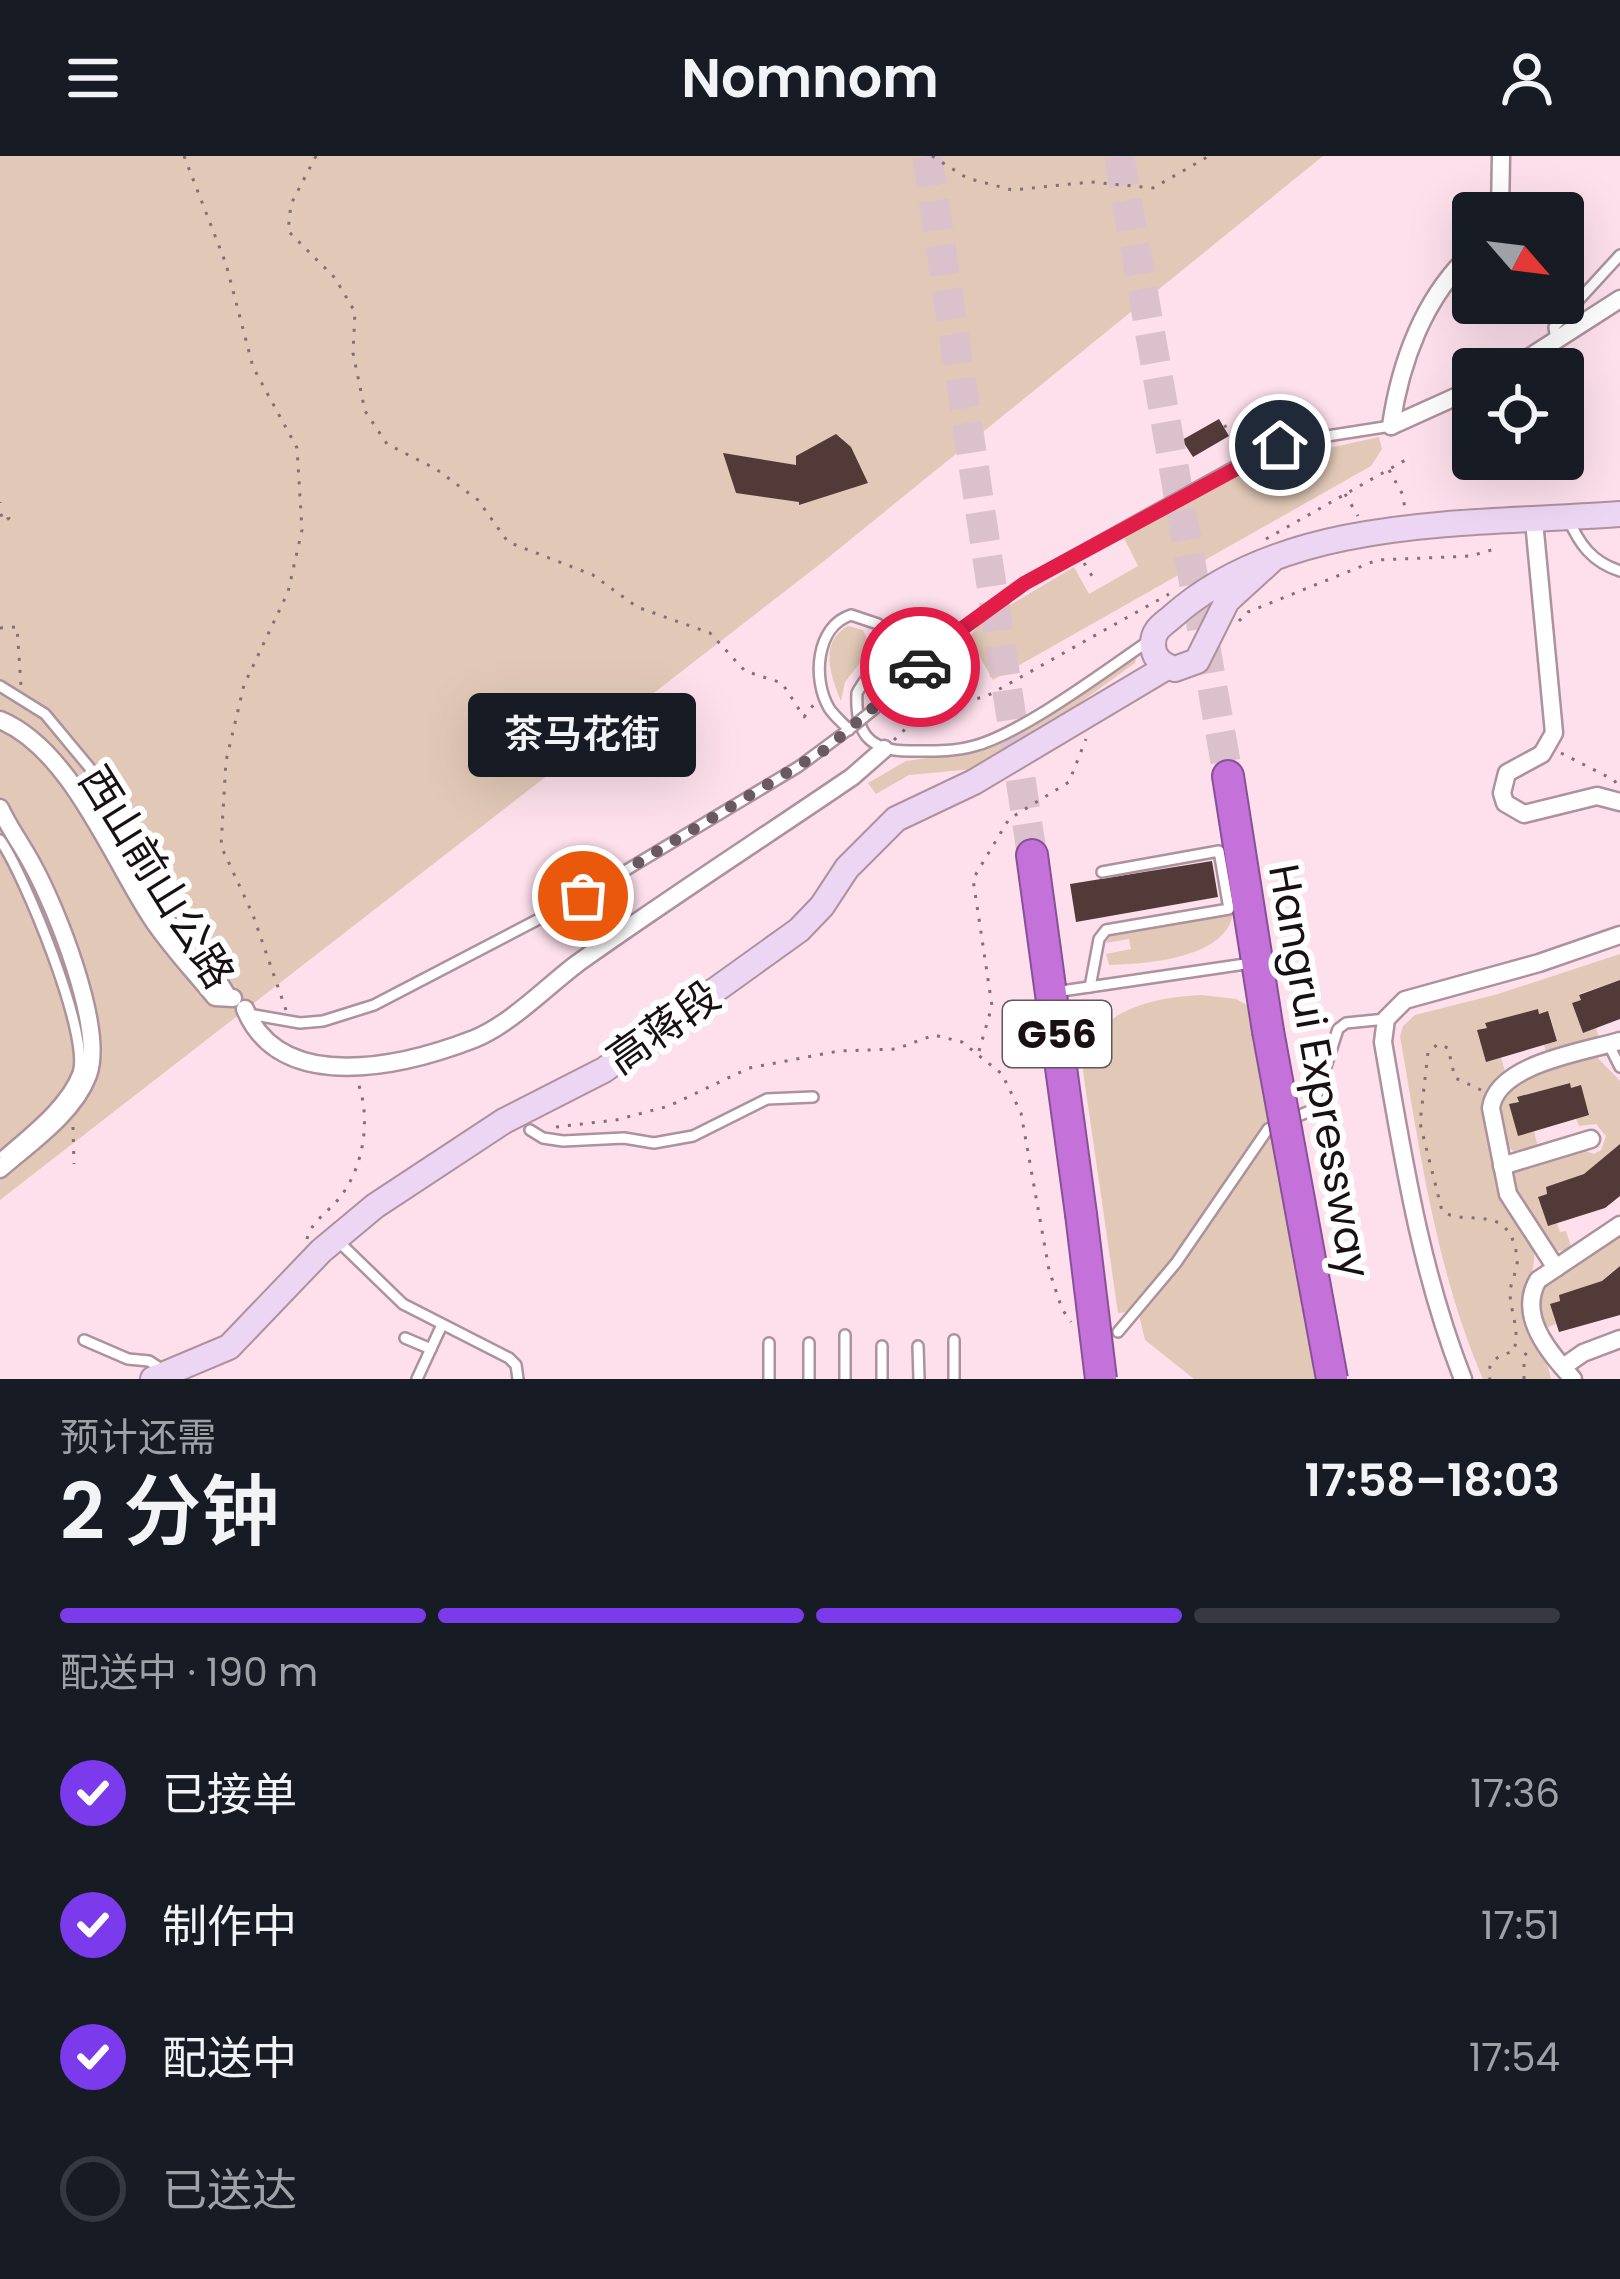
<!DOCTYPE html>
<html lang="zh">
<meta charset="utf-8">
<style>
:root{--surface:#171b24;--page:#20242c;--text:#f1f3f6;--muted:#9ea1a6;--line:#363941;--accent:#7c3aed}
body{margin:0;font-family:Poppins,"Noto Sans SC",sans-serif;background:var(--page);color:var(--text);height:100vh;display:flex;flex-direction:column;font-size:45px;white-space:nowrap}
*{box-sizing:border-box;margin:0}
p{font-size:39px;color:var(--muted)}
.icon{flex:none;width:66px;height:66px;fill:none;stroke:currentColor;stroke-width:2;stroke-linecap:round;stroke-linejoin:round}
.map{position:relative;height:1223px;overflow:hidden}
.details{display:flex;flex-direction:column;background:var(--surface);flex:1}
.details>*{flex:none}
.needle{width:78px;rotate:118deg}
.buttons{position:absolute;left:1452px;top:36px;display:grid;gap:24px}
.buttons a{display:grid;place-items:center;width:132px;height:132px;border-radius:12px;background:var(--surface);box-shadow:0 12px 48px #0002;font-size:60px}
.pin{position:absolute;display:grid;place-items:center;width:102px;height:102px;color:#fff;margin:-51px;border:6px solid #fff;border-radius:50%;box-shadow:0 3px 12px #0007}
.courier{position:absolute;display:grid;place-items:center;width:120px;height:120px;margin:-60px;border:9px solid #e11d48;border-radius:50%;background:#fff;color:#222;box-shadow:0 3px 15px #0007}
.bubble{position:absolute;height:84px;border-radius:12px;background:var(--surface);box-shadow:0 12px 48px #0002;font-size:39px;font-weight:600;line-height:84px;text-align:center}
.headline em{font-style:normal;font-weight:600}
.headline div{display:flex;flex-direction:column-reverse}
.headline{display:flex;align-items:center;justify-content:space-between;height:204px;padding:0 60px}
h1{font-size:78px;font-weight:600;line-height:90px}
.bar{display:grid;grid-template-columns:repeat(4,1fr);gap:18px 12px;align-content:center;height:144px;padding:0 60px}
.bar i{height:15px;border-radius:9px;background:var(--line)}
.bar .active{background:var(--accent)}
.bar p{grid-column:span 4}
ol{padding:0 60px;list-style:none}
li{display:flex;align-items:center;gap:36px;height:132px}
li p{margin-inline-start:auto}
li .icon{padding:12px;border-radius:50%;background:var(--accent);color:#fff;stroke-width:4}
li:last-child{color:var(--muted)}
li i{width:66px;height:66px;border:6px solid var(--line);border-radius:50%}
header{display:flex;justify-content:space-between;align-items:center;height:156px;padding:0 60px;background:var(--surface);font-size:54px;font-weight:600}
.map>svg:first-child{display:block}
.green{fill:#e2c9b7}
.building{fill:#523a38}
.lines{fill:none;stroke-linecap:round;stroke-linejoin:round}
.highway-tunnel{stroke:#dbc1cc;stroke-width:30;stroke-dasharray:30 15;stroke-linecap:butt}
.lane-casing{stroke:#ad929d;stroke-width:14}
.street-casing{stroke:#ad929d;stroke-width:21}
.secondary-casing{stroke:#ad929d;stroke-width:28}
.highway-casing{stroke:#885095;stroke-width:34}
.path{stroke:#826f77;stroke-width:3;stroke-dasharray:3 9;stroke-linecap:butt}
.lane{stroke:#fff;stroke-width:9}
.street{stroke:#fff;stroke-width:16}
.secondary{stroke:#edd5f4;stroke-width:24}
.highway{stroke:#c472da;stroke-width:30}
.lane-bridge-casing{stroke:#ad929d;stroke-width:14;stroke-linecap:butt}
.highway-bridge-casing{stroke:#885095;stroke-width:34;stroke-linecap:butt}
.lane-bridge{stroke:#fff;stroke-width:9}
.highway-bridge{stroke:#c472da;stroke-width:30}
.done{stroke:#695960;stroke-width:12;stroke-dasharray:0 21.6}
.route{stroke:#e11d48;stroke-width:15}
.labels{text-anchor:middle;stroke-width:12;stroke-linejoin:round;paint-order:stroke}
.shield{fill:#fff;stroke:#5e585a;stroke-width:3}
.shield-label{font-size:39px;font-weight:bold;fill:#191014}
.street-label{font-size:42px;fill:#191014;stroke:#fff}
</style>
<header><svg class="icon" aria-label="menu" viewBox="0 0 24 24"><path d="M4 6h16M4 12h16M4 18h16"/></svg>Nomnom<svg class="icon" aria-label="person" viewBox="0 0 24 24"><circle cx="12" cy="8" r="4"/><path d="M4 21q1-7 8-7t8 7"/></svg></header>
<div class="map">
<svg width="1620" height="1223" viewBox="0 0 1620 1223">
<rect width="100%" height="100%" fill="#fde0ec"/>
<g class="green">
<path d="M 0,0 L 1323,0 L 824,405 L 0,1044 Z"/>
<path d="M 1379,281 L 1382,293 L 1371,310 L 993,524 L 969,482 L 980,467 L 1074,411 L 1089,438 L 1138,410 L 1124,382 L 1261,307 Z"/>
<path d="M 848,470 L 863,474 L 869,487 L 863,503 L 845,526 L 841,545 C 830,519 819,486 848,470 Z"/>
<path d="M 1137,498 L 1135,507 L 1046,571 L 974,613 L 909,619 L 876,638 L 868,627 L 906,605 L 963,597 L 991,588 Z"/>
<path d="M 1233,758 C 1225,803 1145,808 1109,809 L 1106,798 L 1131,793 L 1129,783 L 1106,787 L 1110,780 Z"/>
<path d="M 1620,798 L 1620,824 L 1579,838 L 1581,844 L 1572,847 L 1583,877 L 1596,872 L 1600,885 L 1547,899 L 1544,889 L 1557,884 L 1549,856 L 1539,858 L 1537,853 L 1505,868 L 1503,862 L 1486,867 L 1487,872 L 1478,875 L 1501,901 L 1506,919 L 1490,933 L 1486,942 L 1534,1093 C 1537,1115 1523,1132 1526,1160 C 1529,1184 1548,1200 1551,1223 L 1483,1223 C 1436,1114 1420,996 1400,880 L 1403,870 L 1415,859 L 1498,838 Z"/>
<path d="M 1202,839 L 1236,843 L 1249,850 L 1321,1223 L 1194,1223 L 1145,1184 L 1138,1155 L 1118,1157 L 1082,908 C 1094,854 1153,841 1202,839 Z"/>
<path d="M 1595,899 L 1620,925 L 1620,991 L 1592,1012 L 1596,1018 L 1546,1031 L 1547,1038 L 1539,1041 L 1548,1069 L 1557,1067 L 1560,1076 L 1566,1075 L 1572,1093 L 1557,1095 L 1518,1049 L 1510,1021 L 1517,1011 L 1577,992 L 1594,998 L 1601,994 L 1606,980 L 1596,968 L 1579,970 L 1576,963 L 1581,930 L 1571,932 L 1569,927 L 1518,941 L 1519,946 L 1510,948 L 1534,975 L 1539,995 L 1521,1000 L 1507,991 L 1496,946 L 1525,919 Z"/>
<path d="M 1620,1078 L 1620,1110 L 1606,1121 L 1611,1128 L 1559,1139 L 1560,1145 L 1551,1149 L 1556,1168 L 1543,1173 L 1536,1146 L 1539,1136 Z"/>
</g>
<g class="building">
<path d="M 1219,263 L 1229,280 L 1193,301 L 1182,284 Z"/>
<path d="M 836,278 L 851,291 L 868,327 L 799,349 L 799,346 L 736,337 L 723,297 L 796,309 L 796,300 Z"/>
<path d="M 1212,705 L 1218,741 L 1076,766 L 1070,728 Z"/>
<path d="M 1620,824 L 1620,863 L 1583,877 L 1572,847 L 1581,844 L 1579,839 Z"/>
<path d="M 1538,853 L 1539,858 L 1548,855 L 1557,885 L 1486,906 L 1477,874 L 1487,872 L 1485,867 Z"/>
<path d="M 1570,927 L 1571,932 L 1581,929 L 1589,959 L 1518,980 L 1509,948 L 1519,946 L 1517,941 Z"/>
<path d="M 1620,988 L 1620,1040 L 1605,1052 L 1548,1070 L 1538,1041 L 1547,1038 L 1546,1031 L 1584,1018 Z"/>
<path d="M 1620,1110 L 1620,1159 L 1559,1176 L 1550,1148 L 1560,1145 L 1559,1139 L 1602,1125 Z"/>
</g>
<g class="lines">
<g class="highway-tunnel">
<path d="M 927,0 L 1032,699"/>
<path d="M 1119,0 L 1228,620"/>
</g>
<g class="lane-casing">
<g id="lane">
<path d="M 1556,186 L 1554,171 L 1620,99"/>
<path d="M 1568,362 C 1579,388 1592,406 1620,415"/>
<path d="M 0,530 L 45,558 L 89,611 L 232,841"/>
<path d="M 873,554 L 963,472 L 1025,427 L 1248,303 L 1308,283 L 1391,270"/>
<path d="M 849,574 C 843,567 834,560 829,552 C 812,523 816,470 851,459 L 878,468 C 895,498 870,512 857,537 C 855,576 868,595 909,595 C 931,595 953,596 974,590 C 1021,578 1108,513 1150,484"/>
<path d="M 0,684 C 24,717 91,881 78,917 C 66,949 29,977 4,999"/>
<path d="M 1090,831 L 1099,783 L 1106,774 L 1229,753 L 1219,695 L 1102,716"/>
<path d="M 1055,836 L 1252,807"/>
<path d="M 254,859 L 300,867 L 323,865 L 374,849 L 583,740 L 798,611 L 852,571"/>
<path d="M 1609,889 L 1620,911"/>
<path d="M 530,974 L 543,982 L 563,985 L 624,982 L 654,987 L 693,980 L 767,943 L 813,941"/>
<path d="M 337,1084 L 403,1148 L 509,1202 L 516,1209 L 518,1223"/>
<path d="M 1118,1176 L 1176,1107 L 1268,973 L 1312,954 L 1338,873 L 1346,867 L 1386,863"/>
<path d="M 405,1182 L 431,1193"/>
<path d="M 84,1184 L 128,1203 L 149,1205 L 163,1214"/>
<path d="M 954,1184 L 954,1223"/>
<path d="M 882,1190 L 882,1223"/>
<path d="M 918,1190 L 919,1223"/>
<path d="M 417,1223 L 441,1171"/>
<path d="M 769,1223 L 769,1187"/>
<path d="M 809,1223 L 809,1187"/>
<path d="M 845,1223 L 845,1179"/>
</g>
</g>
<g class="street-casing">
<g id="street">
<path d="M 1500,57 L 1501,0"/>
<path d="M 1511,213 L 1620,143"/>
<path d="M 1391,270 C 1400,207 1424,140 1473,96"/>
<path d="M 1391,270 L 1473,233"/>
<path d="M 1534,365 L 1554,577 L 1542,598 L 1507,617 L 1502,637 L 1505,647 L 1524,658 L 1597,640 L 1620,646"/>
<path d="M 0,564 C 70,593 111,700 151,761 C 169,789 194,815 215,841 L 233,842"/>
<path d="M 0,652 C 9,672 22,689 32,708 C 56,751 105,873 88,919 C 74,957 30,987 0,1013"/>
<path d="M 245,853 C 281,940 404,910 474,883 C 511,868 546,831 578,807 C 668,743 761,683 852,621 L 884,593"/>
<path d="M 1502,1010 L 1591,983"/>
<path d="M 1556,1112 L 1508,1038 L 1491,952 C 1497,908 1583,896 1620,885"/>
<path d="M 1563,1211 L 1583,1197 L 1620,1183"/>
<path d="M 1463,1223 C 1420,1114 1403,1001 1383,886 L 1386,863 L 1405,844 L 1539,807 L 1620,779"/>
<path d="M 1573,1223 C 1549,1196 1517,1160 1538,1124 L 1620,1069"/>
</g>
</g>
<g class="secondary-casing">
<g id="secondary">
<path d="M 1274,402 L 1227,445 L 1197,505 L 1175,513 C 1162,509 1153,502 1153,488 C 1153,473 1164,468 1173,460 C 1288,358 1476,369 1620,358"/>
<path d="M 153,1223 L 229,1191 L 321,1095 L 375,1050 L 504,965 L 604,914 L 799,774 L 822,750 L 847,712 L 896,663 L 974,626 L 1167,511"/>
</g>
</g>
<g class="highway-casing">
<g id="highway">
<path d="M 1228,620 L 1268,875"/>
<path d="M 1032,699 L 1081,1058"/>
</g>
</g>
<g class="path">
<path d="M 184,0 L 226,108 L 253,211 L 297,292 L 302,374 L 288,436 L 244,529 L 226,605 L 221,690 L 253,759 L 286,854"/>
<path d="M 316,0 L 291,48 L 288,75 L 335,122 L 355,156 L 353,197 L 365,255 L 387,288 L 436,313 L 478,344 L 508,386 L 593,419 L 637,451 L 710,477 L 745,515 L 782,527 L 804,561 L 815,547"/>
<path d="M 932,0 L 967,22 L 1012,34 L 1091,26 L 1153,32 L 1209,0"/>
<path d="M 1224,271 L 1228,269 L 1243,295"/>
<path d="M 1389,314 L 1403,339 L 1405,355"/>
<path d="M 1345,338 L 1358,360"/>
<path d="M 0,346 L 0,347"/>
<path d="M 0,360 L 6,357 L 9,362 L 0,369"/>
<path d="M 1266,383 L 1409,302"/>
<path d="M 1084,407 L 1092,420 L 1098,417"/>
<path d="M 1239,465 L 1248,456 L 1377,404 L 1471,400 L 1498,392"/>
<path d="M 0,472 L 17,471 L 21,530"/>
<path d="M 894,584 L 922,557 L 987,540 L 1169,438"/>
<path d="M 1561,597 L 1614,624 L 1619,631"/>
<path d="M 979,895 L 992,850 L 973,723 L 1009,663 L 1069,626 L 1086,583"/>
<path d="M 1481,934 L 1455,922 L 1448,892 L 1438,888 L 1428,896 L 1420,967 L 1442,1055 C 1466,1072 1508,1044 1517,1100 C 1519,1114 1510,1125 1510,1138 C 1511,1158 1521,1177 1513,1196 C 1499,1198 1485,1207 1490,1223"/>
<path d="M 73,971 L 74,1008"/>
<path d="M 556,971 L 616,964 L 669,950 L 749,912 L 839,895 L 896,893 L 934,879 L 962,886 L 1002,918 L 1021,957 L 1049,1114 L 1062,1153 L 1071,1166"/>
<path d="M 307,1083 C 310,1068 325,1058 336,1046 C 363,1016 372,964 358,927"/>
<path d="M 1524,1223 L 1524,1200 L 1531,1192"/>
</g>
<use href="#lane" class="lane"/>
<use href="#street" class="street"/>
<use href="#secondary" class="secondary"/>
<use href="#highway" class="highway"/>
<g class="lane-bridge-casing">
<path id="lane-bridge" d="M 852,571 L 873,554"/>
</g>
<g class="highway-bridge-casing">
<g id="highway-bridge">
<path d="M 1268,875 L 1332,1223"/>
<path d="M 1081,1058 L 1101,1223"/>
</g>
</g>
<use href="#lane-bridge" class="lane-bridge"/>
<use href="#highway-bridge" class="highway-bridge"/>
</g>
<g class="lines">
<path class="done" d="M 583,740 L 826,593 L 920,511"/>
<path class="route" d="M 920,511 L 963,472 L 1025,427 L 1280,289"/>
</g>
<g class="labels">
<rect class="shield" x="1003" y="845" width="108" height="66" rx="9"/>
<g class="shield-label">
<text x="1057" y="892">G56</text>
</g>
<g class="street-label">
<text transform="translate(157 721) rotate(58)" y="15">西山前山公路</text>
<text transform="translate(663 871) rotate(-35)" y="15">高蒋段</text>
<text transform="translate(1320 915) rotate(80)" y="15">Hangrui Expressway</text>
</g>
</g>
</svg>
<div class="buttons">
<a><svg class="needle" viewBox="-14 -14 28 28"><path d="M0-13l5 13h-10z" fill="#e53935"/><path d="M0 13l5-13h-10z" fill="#9ea1a6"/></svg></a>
<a><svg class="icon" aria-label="locate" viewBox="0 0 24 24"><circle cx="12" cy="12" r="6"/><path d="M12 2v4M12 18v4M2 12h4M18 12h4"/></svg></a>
</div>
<div class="pin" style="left:583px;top:740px;background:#ea580c"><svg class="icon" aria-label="bag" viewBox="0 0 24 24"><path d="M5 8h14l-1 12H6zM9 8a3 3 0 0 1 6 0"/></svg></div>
<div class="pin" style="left:1280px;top:289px;background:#1f2937"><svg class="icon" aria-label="home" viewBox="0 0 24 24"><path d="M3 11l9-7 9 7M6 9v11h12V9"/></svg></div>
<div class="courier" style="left:920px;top:511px"><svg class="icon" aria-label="car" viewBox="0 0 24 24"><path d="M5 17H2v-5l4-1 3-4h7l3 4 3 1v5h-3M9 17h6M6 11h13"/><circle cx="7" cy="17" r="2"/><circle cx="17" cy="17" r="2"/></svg></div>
<div class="bubble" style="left:468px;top:537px;width:228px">茶马花街</div>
</div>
<section class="details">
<div class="headline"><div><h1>2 分钟</h1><p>预计还需</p></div><em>17:58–18:03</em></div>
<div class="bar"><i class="active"></i><i class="active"></i><i class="active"></i><i></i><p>配送中 · 190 m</p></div>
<ol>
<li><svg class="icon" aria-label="check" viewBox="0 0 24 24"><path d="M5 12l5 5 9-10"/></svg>已接单<p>17:36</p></li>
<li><svg class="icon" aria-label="check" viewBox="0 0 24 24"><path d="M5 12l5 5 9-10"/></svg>制作中<p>17:51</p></li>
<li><svg class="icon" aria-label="check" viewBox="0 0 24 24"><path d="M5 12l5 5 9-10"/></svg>配送中<p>17:54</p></li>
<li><i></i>已送达</li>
</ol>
</section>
